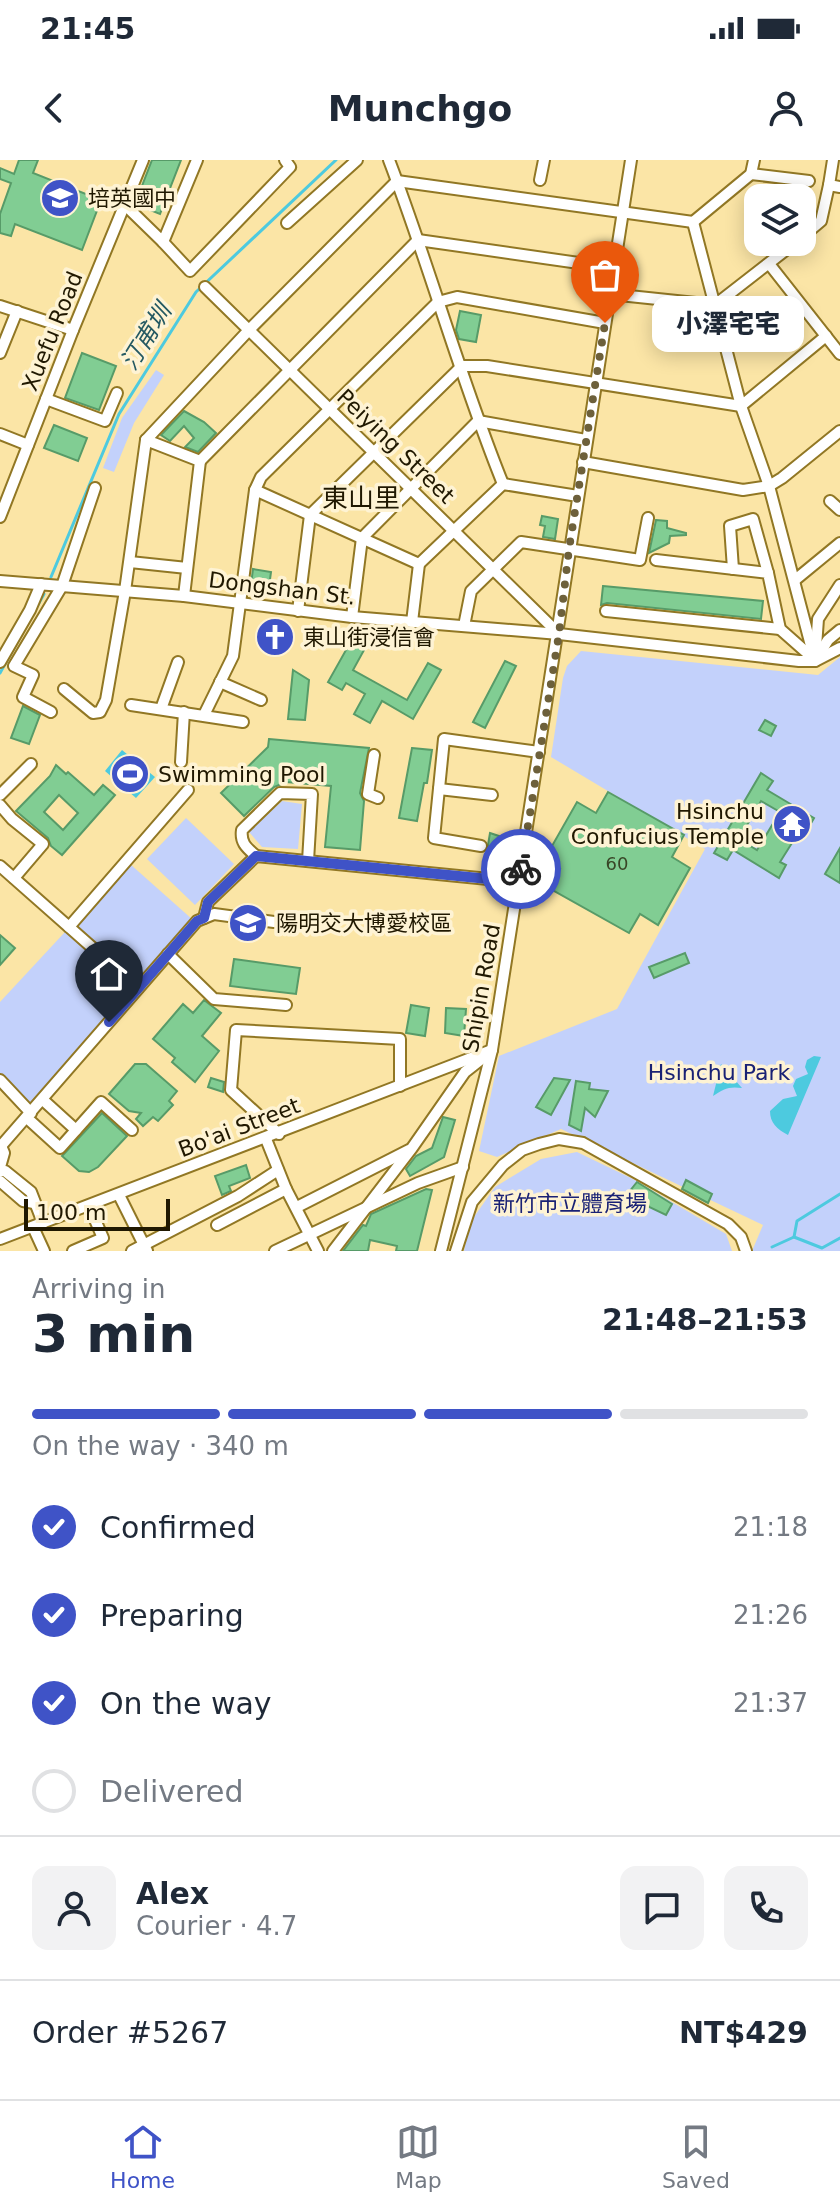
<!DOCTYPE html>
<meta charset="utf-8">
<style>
:root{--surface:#fff;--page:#f2f2f3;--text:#1f2937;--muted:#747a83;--line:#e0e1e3;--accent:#3f53c7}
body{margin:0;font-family:"DejaVu Sans","Noto Sans TC",sans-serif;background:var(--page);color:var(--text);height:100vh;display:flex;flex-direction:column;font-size:30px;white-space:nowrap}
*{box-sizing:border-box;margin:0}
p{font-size:26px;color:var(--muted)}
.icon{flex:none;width:44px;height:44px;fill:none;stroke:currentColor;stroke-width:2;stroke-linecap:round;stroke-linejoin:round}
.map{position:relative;height:1091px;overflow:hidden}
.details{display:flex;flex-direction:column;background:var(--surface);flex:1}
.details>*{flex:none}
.controls{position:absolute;left:744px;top:24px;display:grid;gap:16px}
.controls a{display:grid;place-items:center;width:72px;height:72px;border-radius:16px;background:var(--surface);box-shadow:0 4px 20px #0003;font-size:40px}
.scale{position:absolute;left:24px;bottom:20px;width:146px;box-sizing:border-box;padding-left:8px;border:4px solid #201801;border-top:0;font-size:22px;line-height:28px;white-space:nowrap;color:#201801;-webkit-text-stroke:6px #fef3d4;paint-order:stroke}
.pin{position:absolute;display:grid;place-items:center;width:68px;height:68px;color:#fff;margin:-82px -34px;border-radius:50% 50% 50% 0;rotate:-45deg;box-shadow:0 0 8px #0007}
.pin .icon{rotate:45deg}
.courier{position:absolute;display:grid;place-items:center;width:80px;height:80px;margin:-40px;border:6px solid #3f53c7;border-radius:50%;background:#fff;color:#222;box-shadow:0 2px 10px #0007}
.bubble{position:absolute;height:56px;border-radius:16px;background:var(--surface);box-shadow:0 4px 20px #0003;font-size:26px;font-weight:800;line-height:56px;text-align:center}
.overview em{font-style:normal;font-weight:800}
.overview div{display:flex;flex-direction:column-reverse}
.overview{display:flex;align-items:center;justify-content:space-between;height:136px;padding:0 32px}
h1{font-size:52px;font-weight:800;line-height:60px}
.bar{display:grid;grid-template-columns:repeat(4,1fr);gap:12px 8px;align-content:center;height:96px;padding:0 32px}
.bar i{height:10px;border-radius:6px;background:var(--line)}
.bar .active{background:var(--accent)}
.bar p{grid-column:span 4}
.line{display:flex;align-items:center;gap:20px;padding:0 32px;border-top:2px solid var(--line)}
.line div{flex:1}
.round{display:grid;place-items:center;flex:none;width:84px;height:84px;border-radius:16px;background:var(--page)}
ol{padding:0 32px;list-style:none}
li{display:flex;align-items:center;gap:24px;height:88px}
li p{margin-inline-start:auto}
li .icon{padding:8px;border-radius:50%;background:var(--accent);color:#fff;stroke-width:4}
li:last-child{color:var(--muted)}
li i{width:44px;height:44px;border:4px solid var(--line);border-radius:50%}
.status{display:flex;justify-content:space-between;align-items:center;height:56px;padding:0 40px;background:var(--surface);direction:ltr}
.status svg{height:22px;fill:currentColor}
header{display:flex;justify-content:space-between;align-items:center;height:104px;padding:0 32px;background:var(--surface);font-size:36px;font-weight:800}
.dock{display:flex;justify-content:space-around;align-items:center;height:112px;border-top:2px solid var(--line);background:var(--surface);font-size:22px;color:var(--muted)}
.dock a{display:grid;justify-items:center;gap:4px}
.dock .active{color:var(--accent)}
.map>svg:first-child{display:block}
.green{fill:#c3d1fb}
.water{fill:#4dcadf}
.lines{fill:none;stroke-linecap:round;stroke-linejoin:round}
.stream{stroke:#4dcadf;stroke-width:3}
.building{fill:#81cd93;stroke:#579b68;stroke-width:2;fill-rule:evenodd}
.minor-casing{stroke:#917724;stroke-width:14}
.minor{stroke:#fff;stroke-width:10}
.done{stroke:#6d603b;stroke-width:8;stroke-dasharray:0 14.4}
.route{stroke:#3f53c7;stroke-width:10}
.labels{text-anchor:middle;stroke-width:7;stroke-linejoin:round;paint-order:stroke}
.number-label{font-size:18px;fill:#384526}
.poi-label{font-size:22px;fill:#201801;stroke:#fef3d4;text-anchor:start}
.street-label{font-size:22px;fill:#201801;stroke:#fef3d4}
.park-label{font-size:22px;fill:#192175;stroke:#fef3d4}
.water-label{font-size:24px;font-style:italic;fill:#245962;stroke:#fef3d4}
.quarter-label{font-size:26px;fill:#201801;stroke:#fef3d4}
</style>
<div class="status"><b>21:45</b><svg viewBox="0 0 49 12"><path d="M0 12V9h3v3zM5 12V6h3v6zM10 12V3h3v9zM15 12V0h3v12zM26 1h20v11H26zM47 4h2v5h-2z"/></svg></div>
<header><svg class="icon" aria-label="back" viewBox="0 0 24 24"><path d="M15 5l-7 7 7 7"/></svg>Munchgo<svg class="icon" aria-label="person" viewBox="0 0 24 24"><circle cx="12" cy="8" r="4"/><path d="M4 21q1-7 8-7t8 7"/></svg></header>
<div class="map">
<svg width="840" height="1091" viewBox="0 0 840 1091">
<rect width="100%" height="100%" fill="#fbe5a6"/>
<g class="green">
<path d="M 156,210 L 164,215 L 134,263 L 114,312 L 103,308 L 122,258 Z"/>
<path d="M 581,491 L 818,515 L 840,497 L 840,1091 L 752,1091 L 763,1065 L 561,969 L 497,997 L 479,991 L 499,896 L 617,849 L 705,689 L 551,597 L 563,518 L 567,506 Z"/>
<path d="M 282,641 L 302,644 L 298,689 L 262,687 L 249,672 Z"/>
<path d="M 186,658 L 234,704 L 195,745 L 147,699 Z"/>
<path d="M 130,704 L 193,760 L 138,821 L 75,765 Z"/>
<path d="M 65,772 L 132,830 L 31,945 L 0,914 L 0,842 Z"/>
<path d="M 577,992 L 633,1019 L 726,1074 L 732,1091 L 464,1091 L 469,1064 L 495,1027 L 541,999 Z"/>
</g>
<g class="water">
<path d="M 122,590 L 155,617 L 136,638 L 105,611 Z"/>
<path d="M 814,896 L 821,897 L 788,975 C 777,969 770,963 770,951 L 783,939 L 797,936 L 793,926 L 796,919 L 808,914 L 805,907 L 807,900 Z"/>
<path d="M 721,904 L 742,928 C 729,926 723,929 713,936 Z"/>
</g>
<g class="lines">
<g class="stream">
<path d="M 51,417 L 119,254 L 196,132 L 336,0"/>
<path d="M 0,513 L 44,434"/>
<path d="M 794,1077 L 797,1061 L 840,1034"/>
<path d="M 772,1087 L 794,1077 L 822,1088 L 840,1078"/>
</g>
</g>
<g class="building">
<path d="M 19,0 L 38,0 L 33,13 L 101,40 L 82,90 L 15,64 L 11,76 L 0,73 L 0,54 L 11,23 L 0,19 L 0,8 L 14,14 Z"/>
<path d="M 152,0 L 181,0 L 160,54 L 135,44 Z"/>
<path d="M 460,151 L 481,155 L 476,182 L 459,179 L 456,170 Z"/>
<path d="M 82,193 L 116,206 L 99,250 L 65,238 Z"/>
<path d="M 184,251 L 204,262 L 216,273 L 198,292 L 185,287 L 194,278 L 184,266 L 170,281 L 161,275 Z"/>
<path d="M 54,265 L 87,278 L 78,301 L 44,288 Z"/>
<path d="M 542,356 L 558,359 L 555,379 L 543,377 L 545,366 L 540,365 Z"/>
<path d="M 656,360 L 667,361 L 667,368 L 686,373 L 686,375 L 670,376 L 669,383 L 649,393 Z"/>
<path d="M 253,409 L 271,412 L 268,434 L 250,432 Z"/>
<path d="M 603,426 L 763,441 L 761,459 L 607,443 L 601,445 Z"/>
<path d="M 270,463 L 282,465 L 280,490 L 267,489 Z"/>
<path d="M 355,474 L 369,481 L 353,510 L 407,540 L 428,503 L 441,510 L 413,559 L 382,541 L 370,563 L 354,554 L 365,534 L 346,523 L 342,530 L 328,522 Z"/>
<path d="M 505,501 L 516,506 L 485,568 L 473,562 Z"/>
<path d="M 293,510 L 309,520 L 305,560 L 288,559 Z"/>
<path d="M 23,546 L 40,555 L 29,584 L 11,578 Z"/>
<path d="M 765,560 L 776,566 L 771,576 L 759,570 Z"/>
<path d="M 269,579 L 369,588 L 360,633 L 364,641 L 360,690 L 325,687 L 331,626 L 286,622 L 274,627 L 244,656 L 221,633 L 268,587 Z"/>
<path d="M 412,588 L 432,590 L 427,623 L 424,623 L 417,661 L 399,658 Z"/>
<path d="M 56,605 L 66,614 L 68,612 L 94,635 L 103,625 L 115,635 L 62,695 L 51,686 L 48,678 L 16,651 L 50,616 ZM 59,635 L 78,653 L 63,670 L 44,652 Z"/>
<path d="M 761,613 L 773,621 L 767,630 L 814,658 L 807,670 L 802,667 L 780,702 L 786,705 L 779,718 L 733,690 L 727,700 L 714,693 ZM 761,641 L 780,652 L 757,690 L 739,679 Z"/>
<path d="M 608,632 L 684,675 L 672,697 L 690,708 L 658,765 L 640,754 L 629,773 L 549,728 L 560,709 L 544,700 L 577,642 L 596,653 Z"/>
<path d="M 490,673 L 508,679 L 508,683 L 511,683 L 508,695 L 487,691 Z"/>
<path d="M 840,688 L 840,723 L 825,714 Z"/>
<path d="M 0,775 L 15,788 L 0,805 Z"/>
<path d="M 685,793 L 689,803 L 654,818 L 649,807 Z"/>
<path d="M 234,799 L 300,808 L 296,834 L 230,826 Z"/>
<path d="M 204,840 L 221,853 L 202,876 L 219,891 L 195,922 L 172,902 L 175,898 L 153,879 L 183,844 L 193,853 Z"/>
<path d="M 411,845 L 429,848 L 425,876 L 406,873 Z"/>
<path d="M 446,848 L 466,849 L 464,876 L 445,873 Z"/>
<path d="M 135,904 L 146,904 L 177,931 L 169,941 L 173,945 L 158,961 L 153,957 L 143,966 L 136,959 L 141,953 L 129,951 L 109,934 Z"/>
<path d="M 211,918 L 224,922 L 223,932 L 208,927 Z"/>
<path d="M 554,918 L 570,920 L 551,955 L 536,947 Z"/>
<path d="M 576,921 L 590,923 L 589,929 L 608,931 L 595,957 L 585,948 L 581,971 L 569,965 Z"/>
<path d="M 102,953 L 127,976 L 98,1007 L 89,1012 L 79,1011 L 62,996 Z"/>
<path d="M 443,957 L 455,960 L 444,997 L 410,1016 L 406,1009 L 416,996 L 432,988 Z"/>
<path d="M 246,1005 L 250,1018 L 229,1026 L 231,1031 L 222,1035 L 215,1016 Z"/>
<path d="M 686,1020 L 712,1034 L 708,1043 L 682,1029 Z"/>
<path d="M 637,1022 L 672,1044 L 666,1055 L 647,1046 L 629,1032 Z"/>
<path d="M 426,1029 L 432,1030 L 417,1091 L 396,1091 L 397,1086 L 370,1080 L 368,1091 L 343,1091 L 363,1065 L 366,1066 L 371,1054 Z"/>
</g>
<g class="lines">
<g class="minor-casing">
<g id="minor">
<path d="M 389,0 C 430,107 460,218 503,324"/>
<path d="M 833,0 L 829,25 L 840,27"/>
<path d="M 751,14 L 809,21"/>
<path d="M 540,20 L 544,0"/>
<path d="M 397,21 L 693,62"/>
<path d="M 125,45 L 163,82 L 197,0"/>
<path d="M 693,62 L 741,246 L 769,326 L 815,501"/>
<path d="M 693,62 L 751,14 L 754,0"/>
<path d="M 287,63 L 357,0"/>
<path d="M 802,77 L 821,61 L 829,25"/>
<path d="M 418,80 L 614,108"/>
<path d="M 163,82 L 190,111 L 290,7 L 285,0"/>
<path d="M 770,105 L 840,194"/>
<path d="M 205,127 L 559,474"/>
<path d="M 610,134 L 715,145 L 796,82"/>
<path d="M 0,146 L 73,170"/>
<path d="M 0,193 L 17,151"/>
<path d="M 46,239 L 105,261 L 117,233"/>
<path d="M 0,274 L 28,285"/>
<path d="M 146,280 L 249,170 L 397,21"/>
<path d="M 146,280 L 200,301 L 184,436"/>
<path d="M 200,301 L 418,80"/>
<path d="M 583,302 L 743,330 L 769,326 L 782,318 L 840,271"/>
<path d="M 255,330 L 419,404 L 503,324 L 578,336"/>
<path d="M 830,341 L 840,350"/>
<path d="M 310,355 L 462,206 L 487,206 L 741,246 L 826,176"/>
<path d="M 0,357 L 73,170 L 143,0"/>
<path d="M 362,378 L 478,261 L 586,280"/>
<path d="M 656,400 L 768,413 L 780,469 L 814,499"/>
<path d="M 130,402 L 187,408"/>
<path d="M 733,409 L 730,366 L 753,359 L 768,413"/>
<path d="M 795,420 L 840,383"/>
<path d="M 0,421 L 184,436 L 352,457 L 559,474 L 799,501 L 815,501 L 840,488"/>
<path d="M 298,451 L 310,355"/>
<path d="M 606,451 L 780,469"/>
<path d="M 352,457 L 362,378"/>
<path d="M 412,462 L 419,404"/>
<path d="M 464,466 L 471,431 L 521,382 L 640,400 L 648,358"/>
<path d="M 816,487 L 818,459 L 840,425"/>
<path d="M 816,499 L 828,480 L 840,470"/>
<path d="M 0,502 L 30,450 L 41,424"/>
<path d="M 220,522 L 261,540"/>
<path d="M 64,529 L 93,553 L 100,552 L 106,540 L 125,431 L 146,280"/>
<path d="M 131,545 L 243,562"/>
<path d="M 161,549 L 178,502"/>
<path d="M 51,552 L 23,537 L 33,515 L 14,506 L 62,426 L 95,328"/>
<path d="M 204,555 L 233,496 L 255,330 L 261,317 L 438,142 L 457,137 L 605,163"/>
<path d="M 374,595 L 368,634 L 378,638"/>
<path d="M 181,602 L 184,552"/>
<path d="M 439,629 L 492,635"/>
<path d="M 0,635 L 31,604"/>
<path d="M 0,645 L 12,659 L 43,684 L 14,718"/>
<path d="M 481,686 L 434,678 L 444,579 L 539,592"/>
<path d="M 256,696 C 247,688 240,683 242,670 L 280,633 L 312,634 L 308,701"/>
<path d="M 0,706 L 138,828"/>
<path d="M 204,758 L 208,742 L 256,696 L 519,722"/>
<path d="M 69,767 L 188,630"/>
<path d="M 168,794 L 214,839 L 286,845"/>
<path d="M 0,920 L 31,953"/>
<path d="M 43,940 L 76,970"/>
<path d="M 27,958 L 60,988 L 101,942 L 132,970"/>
<path d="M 279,974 L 231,930 L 236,870 L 400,879 L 400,926"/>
<path d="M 266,979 L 286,1029 L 318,1091"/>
<path d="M 1,986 L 197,761 L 214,754 L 274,762"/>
<path d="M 0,1007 L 4,993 L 1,986"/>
<path d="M 0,1011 L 5,1011 L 31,1032 L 43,1063"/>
<path d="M 0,1021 L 23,1041 L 34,1043"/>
<path d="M 119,1035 L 147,1091"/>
<path d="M 297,1047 L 409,990"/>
<path d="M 217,1065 L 286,1029"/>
<path d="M 33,1067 L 44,1091"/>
<path d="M 0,1079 L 492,890"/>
<path d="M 73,1091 L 103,1078 L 89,1046"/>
<path d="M 132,1091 L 238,1036 L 278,1010"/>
<path d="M 275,1091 L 418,1023 L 463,1007"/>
<path d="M 333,1091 L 412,988 L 465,912 L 484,897"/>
<path d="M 441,1091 L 492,890 L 631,0"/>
<path d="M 456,1091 L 472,1042 L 503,1005 L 522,990 L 539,984 L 559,979 L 583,983 L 728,1064 L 741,1077 L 746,1091"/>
</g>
</g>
<use href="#minor" class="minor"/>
</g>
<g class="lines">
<path class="done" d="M 521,709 L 559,474 L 569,389 L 605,163"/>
<path class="route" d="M 109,862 L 197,761 L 204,758 L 208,742 L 256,696 L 519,722 L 521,709"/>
</g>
<defs>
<g id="school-disc" transform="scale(2)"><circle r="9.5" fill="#3f53c7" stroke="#fef3d4"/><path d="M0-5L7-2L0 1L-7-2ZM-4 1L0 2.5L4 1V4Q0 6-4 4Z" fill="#fff"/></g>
<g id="church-disc" transform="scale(2)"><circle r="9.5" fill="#3f53c7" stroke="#fef3d4"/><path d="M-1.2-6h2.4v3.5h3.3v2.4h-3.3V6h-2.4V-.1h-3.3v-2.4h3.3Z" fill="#fff"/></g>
<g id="stadium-disc" transform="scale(2)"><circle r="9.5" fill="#3f53c7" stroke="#fef3d4"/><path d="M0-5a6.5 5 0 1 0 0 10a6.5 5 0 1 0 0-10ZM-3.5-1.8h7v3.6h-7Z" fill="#fff"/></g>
<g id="temple-disc" transform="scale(2)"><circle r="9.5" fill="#3f53c7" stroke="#fef3d4"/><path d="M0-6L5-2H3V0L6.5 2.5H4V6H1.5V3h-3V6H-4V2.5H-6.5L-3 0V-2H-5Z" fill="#fff"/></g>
<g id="university-disc" transform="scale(2)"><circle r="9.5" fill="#3f53c7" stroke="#fef3d4"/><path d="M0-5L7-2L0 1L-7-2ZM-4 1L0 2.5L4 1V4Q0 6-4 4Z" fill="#fff"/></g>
</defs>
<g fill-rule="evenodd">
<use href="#school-disc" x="60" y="38"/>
<use href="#church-disc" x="275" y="477"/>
<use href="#stadium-disc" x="130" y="614"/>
<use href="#temple-disc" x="792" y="664"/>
<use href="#university-disc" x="248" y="763"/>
</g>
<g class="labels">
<g class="number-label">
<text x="617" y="710">60</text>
</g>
<g class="poi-label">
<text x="88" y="46">培英國中</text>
<text x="303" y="485">東山街浸信會</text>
<text x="158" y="622">Swimming Pool</text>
<text x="764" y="659" text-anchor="end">Hsinchu<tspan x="764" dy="25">Confucius Temple</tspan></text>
<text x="276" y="771">陽明交大博愛校區</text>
</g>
<g class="street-label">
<text transform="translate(52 171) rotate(-68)" y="8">Xuefu Road</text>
<text transform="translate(396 286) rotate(44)" y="8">Peiying Street</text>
<text transform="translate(282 428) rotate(7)" y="8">Dongshan St.</text>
<text transform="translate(481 828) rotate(-80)" y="8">Shipin Road</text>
<text transform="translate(239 967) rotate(-21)" y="8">Bo'ai Street</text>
</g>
<g class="park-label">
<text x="719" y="920">Hsinchu Park</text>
<text x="570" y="1051">新竹市立體育場</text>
</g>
<g class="water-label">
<text transform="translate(146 177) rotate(-58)" y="8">汀甫圳</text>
</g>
<g class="quarter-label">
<text x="361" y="347">東山里</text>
</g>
</g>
</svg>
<div class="controls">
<a><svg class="icon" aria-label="layers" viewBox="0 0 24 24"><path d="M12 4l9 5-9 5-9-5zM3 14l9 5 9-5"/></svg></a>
</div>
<div class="scale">100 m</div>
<div class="pin" style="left:605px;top:163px;background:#ea580c"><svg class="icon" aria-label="bag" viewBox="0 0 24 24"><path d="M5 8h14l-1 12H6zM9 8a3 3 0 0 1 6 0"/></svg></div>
<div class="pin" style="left:109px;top:862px;background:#1f2937"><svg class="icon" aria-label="home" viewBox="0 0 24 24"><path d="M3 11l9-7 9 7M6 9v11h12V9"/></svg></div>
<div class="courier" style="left:521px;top:709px"><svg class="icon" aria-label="bike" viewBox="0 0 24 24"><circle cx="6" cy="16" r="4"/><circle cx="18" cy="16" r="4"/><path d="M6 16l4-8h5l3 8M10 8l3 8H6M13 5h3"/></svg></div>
<div class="bubble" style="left:652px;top:136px;width:152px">小澤宅宅</div>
</div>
<section class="details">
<div class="overview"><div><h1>3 min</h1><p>Arriving in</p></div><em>21:48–21:53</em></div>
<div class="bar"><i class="active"></i><i class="active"></i><i class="active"></i><i></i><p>On the way · 340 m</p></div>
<ol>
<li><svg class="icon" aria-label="check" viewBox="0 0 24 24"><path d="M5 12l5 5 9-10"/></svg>Confirmed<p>21:18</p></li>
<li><svg class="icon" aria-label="check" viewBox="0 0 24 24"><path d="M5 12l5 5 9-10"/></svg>Preparing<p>21:26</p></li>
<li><svg class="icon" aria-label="check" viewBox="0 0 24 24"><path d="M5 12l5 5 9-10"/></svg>On the way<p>21:37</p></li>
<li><i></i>Delivered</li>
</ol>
<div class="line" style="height:144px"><a class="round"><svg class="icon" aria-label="person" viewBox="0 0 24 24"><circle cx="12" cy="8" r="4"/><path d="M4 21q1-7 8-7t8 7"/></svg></a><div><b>Alex</b><p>Courier · 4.7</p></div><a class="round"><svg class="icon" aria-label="chat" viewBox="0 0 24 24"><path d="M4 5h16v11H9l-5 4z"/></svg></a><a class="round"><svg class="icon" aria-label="phone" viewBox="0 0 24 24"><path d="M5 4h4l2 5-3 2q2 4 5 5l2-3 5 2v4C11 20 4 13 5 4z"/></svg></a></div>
<div class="line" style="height:104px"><div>Order #5267</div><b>NT$429</b></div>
</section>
<nav class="dock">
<a class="active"><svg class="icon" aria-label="home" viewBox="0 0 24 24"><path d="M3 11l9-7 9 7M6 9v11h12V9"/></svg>Home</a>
<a><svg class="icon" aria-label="map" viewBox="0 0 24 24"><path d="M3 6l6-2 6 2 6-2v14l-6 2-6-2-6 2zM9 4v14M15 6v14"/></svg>Map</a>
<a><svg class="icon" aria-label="saved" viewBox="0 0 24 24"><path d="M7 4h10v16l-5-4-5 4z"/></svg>Saved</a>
</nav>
